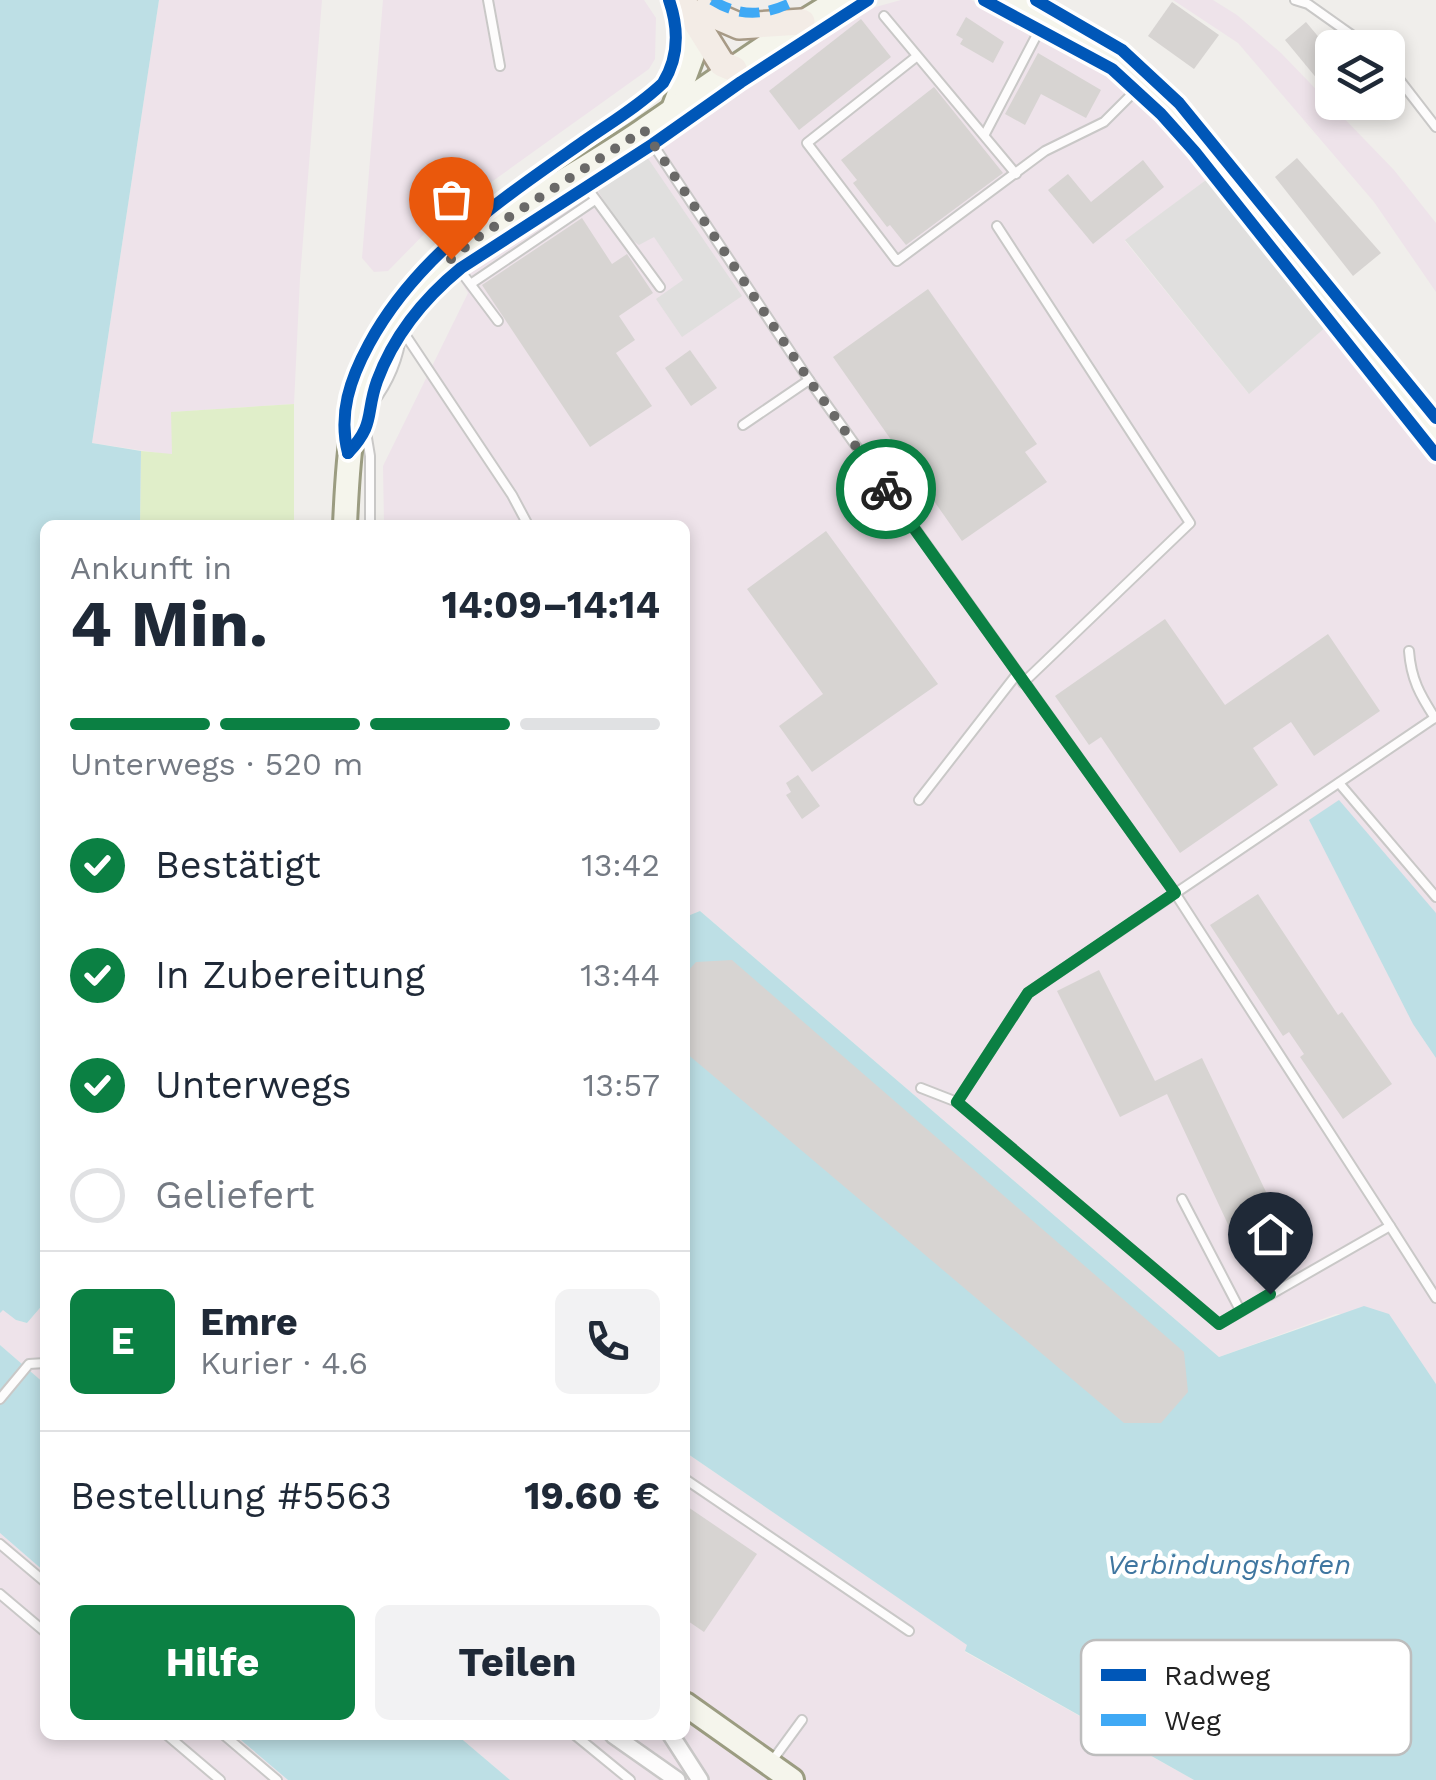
<!DOCTYPE html>
<html lang="de">
<meta charset="utf-8">
<style>
:root{--surface:#fff;--page:#f2f2f3;--text:#1f2937;--muted:#747a83;--line:#e0e1e3;--accent:#0b8043}
body{margin:0;font-family:"Work Sans",sans-serif;background:var(--page);color:var(--text);height:100vh;display:flex;flex-direction:column;font-size:38px;white-space:nowrap}
*{box-sizing:border-box;margin:0}
p{font-size:32px;color:var(--muted)}
.icon{flex:none;width:55px;height:55px;fill:none;stroke:currentColor;stroke-width:2;stroke-linecap:round;stroke-linejoin:round}
.map{position:relative;flex:1;overflow:hidden}
.details{position:absolute;left:40px;top:520px;width:650px;height:1220px;display:flex;flex-direction:column;background:var(--surface);border-radius:15px;box-shadow:0 5px 15px #0003}
.details>*{flex:none}
.fabs{position:absolute;left:1315px;top:30px;display:grid;gap:20px}
.fabs a{display:grid;place-items:center;width:90px;height:90px;border-radius:15px;background:var(--surface);box-shadow:0 5px 15px #0003;font-size:50px}
.pin{position:absolute;display:grid;place-items:center;width:85px;height:85px;color:#fff;margin:-102px -42px;border-radius:50% 50% 50% 0;rotate:-45deg;box-shadow:0 0 10px #0007}
.pin .icon{rotate:45deg}
.courier{position:absolute;display:grid;place-items:center;width:100px;height:100px;margin:-50px;border:8px solid #0b8043;border-radius:50%;background:#fff;color:#222;box-shadow:0 2px 12px #0007}
.head em{font-style:normal;font-weight:700}
.head div{display:flex;flex-direction:column-reverse}
.head{display:flex;align-items:center;justify-content:space-between;height:170px;padding:0 30px}
h1{font-size:65px;font-weight:700;line-height:75px}
.bar{display:grid;grid-template-columns:repeat(4,1fr);gap:15px 10px;align-content:center;height:120px;padding:0 30px}
.bar i{height:12px;border-radius:8px;background:var(--line)}
.bar .selected{background:var(--accent)}
.bar p{grid-column:span 4}
.line{display:flex;align-items:center;gap:25px;padding:0 30px;border-top:2px solid var(--line)}
.line div{flex:1}
.round{display:grid;place-items:center;flex:none;width:105px;height:105px;border-radius:15px;background:var(--page)}
ol{padding:0 30px;list-style:none}
li{display:flex;align-items:center;gap:30px;height:110px}
li p{margin-inline-start:auto}
li .icon{padding:10px;border-radius:50%;background:var(--accent);color:#fff;stroke-width:4}
li:last-child{color:var(--muted)}
li i{width:55px;height:55px;border:5px solid var(--line);border-radius:50%}
.cta{display:flex;gap:20px;margin-top:auto;padding:20px 30px}
.cta a{flex:1;height:115px;border-radius:15px;background:var(--accent);color:#fff;font-size:40px;font-weight:700;line-height:115px;text-align:center}
.cta a+a{background:var(--page);color:var(--text)}
.map>svg:first-child{display:block}
.industrial{fill:#eee3ea}
.grass{fill:#e0eec9}
.parking{fill:#e0dfde}
.water{fill:#bddfe5}
.building{fill:#d7d4d2}
.lines{fill:none;stroke-linecap:round;stroke-linejoin:round}
.lane-casing{stroke:#c9c8c7;stroke-width:12}
.street-casing{stroke:#c9c8c7;stroke-width:20}
.secondary-casing{stroke:#9b9c81;stroke-width:28}
.primary-casing{stroke:#a79a86;stroke-width:30}
.lane{stroke:#fdfcfc;stroke-width:8}
.street{stroke:#fdfcfc;stroke-width:15}
.secondary{stroke:#f5f5ec;stroke-width:22}
.primary{stroke:#f3ece6;stroke-width:25}
.quiet{stroke:#3fa9f5;stroke-width:10;stroke-dasharray:20 10;stroke-linecap:butt}
.cycleway-casing{stroke:#fff;stroke-width:19}
.cycleway{stroke:#0057b8;stroke-width:12}
.done{stroke:#6a6968;stroke-width:10;stroke-dasharray:0 18}
.route{stroke:#0b8043;stroke-width:12}
.labels{text-anchor:middle;stroke-width:9;stroke-linejoin:round;paint-order:stroke}
.water-label{font-size:28px;font-style:italic;fill:#3f76a0;stroke:#fff}
.key{fill:#fff;stroke:#bdbdbd;stroke-width:2.5}
.key-label{font-size:28px;fill:#222}
</style>
<div class="map">
<svg width="1436" height="1780" viewBox="0 0 1436 1780">
<rect width="100%" height="100%" fill="#f0eeeb"/>
<g class="industrial">
<path d="M 159,0 L 322,0 L 300,278 L 294,404 L 172,412 L 172,455 L 92,443 Z"/>
<path d="M 383,0 L 644,0 L 656,18 L 655,59 L 649,69 L 437,221 L 388,271 L 374,272 L 362,258 Z"/>
<path d="M 901,0 L 971,0 L 1027,26 L 1114,74 L 1147,104 L 1210,177 L 1125,241 L 1248,393 L 1327,326 L 1436,463 L 1436,1384 L 1389,1315 L 1336,1314 L 1219,1357 L 700,911 L 685,917 L 685,525 L 384,525 L 383,466 L 468,293 L 460,280 L 861,11 Z"/>
<path d="M 1173,0 L 1213,0 L 1237,15 L 1281,53 L 1394,170 L 1436,223 L 1436,292 L 1374,202 L 1238,43 Z"/>
<path d="M 45,1302 L 45,1384 L 0,1345 L 0,1313 L 3,1309 L 16,1320 L 27,1323 Z"/>
<path d="M 685,1452 L 968,1645 L 965,1652 L 1194,1780 L 510,1780 L 457,1735 L 685,1735 Z"/>
<path d="M 0,1533 L 45,1572 L 45,1735 L 235,1735 L 288,1780 L 0,1780 Z"/>
</g>
<path class="grass" d="M 294,404 L 294,525 L 140,525 L 141,451 L 172,454 L 171,412 Z"/>
<g class="parking">
<path d="M 647,157 L 742,296 L 682,337 L 656,299 L 683,280 L 654,237 L 639,245 L 624,234 L 598,191 Z"/>
<path d="M 1210,177 L 1327,326 L 1249,394 L 1125,240 Z"/>
</g>
<g class="water">
<path d="M 0,0 L 159,0 L 92,443 L 141,451 L 140,525 L 45,525 L 45,1302 L 27,1323 L 16,1320 L 3,1310 L 0,1313 Z"/>
<path d="M 1339,800 L 1436,913 L 1436,1058 L 1413,1024 L 1309,820 Z"/>
<path d="M 700,911 L 1219,1357 L 1364,1306 L 1389,1314 L 1436,1384 L 1436,1780 L 1194,1780 L 965,1651 L 967,1645 L 685,1452 L 685,917 Z"/>
<path d="M 0,1345 L 45,1384 L 45,1572 L 0,1533 Z"/>
<path d="M 235,1735 L 457,1735 L 510,1780 L 288,1780 Z"/>
</g>
<g class="building">
<path d="M 1172,2 L 1219,35 L 1194,69 L 1148,36 Z"/>
<path d="M 966,17 L 1004,42 L 993,63 L 960,44 L 963,39 L 956,35 Z"/>
<path d="M 861,19 L 891,57 L 799,130 L 769,91 Z"/>
<path d="M 1306,22 L 1332,53 L 1332,78 L 1323,86 L 1285,40 Z"/>
<path d="M 1038,53 L 1101,90 L 1086,118 L 1041,94 L 1025,125 L 1005,114 Z"/>
<path d="M 934,87 L 1003,173 L 906,245 L 890,225 L 887,227 L 853,183 L 857,180 L 841,160 Z"/>
<path d="M 1297,158 L 1381,253 L 1353,276 L 1275,177 Z"/>
<path d="M 1143,160 L 1164,187 L 1093,244 L 1048,190 L 1068,174 L 1091,202 Z"/>
<path d="M 582,218 L 612,264 L 627,254 L 653,293 L 619,316 L 635,340 L 616,353 L 652,406 L 590,447 L 482,285 Z"/>
<path d="M 928,289 L 1037,444 L 1025,452 L 1047,482 L 962,541 L 833,357 Z"/>
<path d="M 690,350 L 717,388 L 691,406 L 665,368 Z"/>
<path d="M 826,531 L 938,684 L 812,772 L 779,726 L 823,694 L 747,589 Z"/>
<path d="M 1165,619 L 1225,705 L 1328,634 L 1380,711 L 1314,756 L 1291,722 L 1253,748 L 1278,785 L 1180,853 L 1101,737 L 1089,745 L 1055,696 Z"/>
<path d="M 798,775 L 820,806 L 802,819 L 786,795 L 791,792 L 786,783 Z"/>
<path d="M 1258,894 L 1338,1015 L 1342,1012 L 1392,1084 L 1343,1119 L 1300,1057 L 1304,1054 L 1289,1032 L 1283,1036 L 1210,925 Z"/>
<path d="M 732,960 L 1184,1352 L 1188,1392 L 1161,1423 L 1124,1423 L 685,1052 L 685,974 L 696,962 Z"/>
<path d="M 1099,970 L 1155,1081 L 1202,1058 L 1299,1261 L 1255,1282 L 1167,1094 L 1120,1117 L 1057,991 Z"/>
<path d="M 685,1505 L 757,1554 L 704,1632 L 685,1619 Z"/>
</g>
<g class="lines">
<g class="lane-casing">
<g id="lane">
<path d="M 488,0 L 500,66"/>
<path d="M 1295,0 L 1308,4 L 1370,48"/>
<path d="M 884,16 L 1016,174"/>
<path d="M 916,57 L 807,143 L 897,261 L 1045,151 L 1104,122 L 1141,85"/>
<path d="M 1388,65 L 1436,127"/>
<path d="M 644,131 L 809,380 L 1175,893 L 1390,1226 L 1219,1324 L 957,1102"/>
<path d="M 985,134 L 1043,23"/>
<path d="M 577,174 L 660,287"/>
<path d="M 997,226 L 1190,523 L 1023,683"/>
<path d="M 453,261 L 498,321"/>
<path d="M 472,283 L 595,200"/>
<path d="M 402,330 L 512,495 L 528,525"/>
<path d="M 363,398 L 372,404 C 389,382 399,358 402,331"/>
<path d="M 364,420 L 370,456 L 370,525"/>
<path d="M 743,425 L 809,380"/>
<path d="M 1409,651 C 1411,679 1420,695 1435,718"/>
<path d="M 1339,783 L 1436,897"/>
<path d="M 919,800 L 1017,674"/>
<path d="M 921,1088 L 957,1102 L 1028,993 L 1436,717"/>
<path d="M 1182,1199 L 1240,1310"/>
<path d="M 1390,1226 L 1436,1298"/>
<path d="M 0,1399 L 29,1364 L 45,1363"/>
<path d="M 685,1479 L 909,1631"/>
<path d="M 0,1544 L 45,1582"/>
<path d="M 0,1594 L 45,1632"/>
<path d="M 167,1735 L 220,1780"/>
<path d="M 224,1735 L 277,1780"/>
<path d="M 575,1735 L 630,1780"/>
<path d="M 772,1761 L 802,1720"/>
</g>
</g>
<g class="street-casing">
<g id="street">
<path d="M 613,1735 L 677,1780"/>
<path d="M 671,1735 L 700,1780"/>
</g>
</g>
<g class="secondary-casing">
<g id="secondary">
<path d="M 1007,0 L 1119,60 L 1198,137 L 1436,436"/>
<path d="M 673,109 L 693,55 L 693,18"/>
<path d="M 345,525 C 348,460 350,398 383,340 C 439,242 551,193 642,131 C 707,87 771,40 839,0"/>
<path d="M 685,1704 L 792,1780"/>
</g>
</g>
<g class="primary-casing">
<g id="primary">
<path d="M 682,0 L 722,64 L 734,69"/>
<path d="M 704,11 L 739,26 L 802,22"/>
</g>
</g>
<use href="#lane" class="lane"/>
<use href="#street" class="street"/>
<use href="#secondary" class="secondary"/>
<use href="#primary" class="primary"/>
<path class="quiet" d="M 712,0 C 741,18 766,16 796,0"/>
<g class="cycleway-casing">
<g id="cycleway">
<path d="M 984,0 L 1112,69 L 1161,114 L 1195,152 L 1436,455"/>
<path d="M 1036,0 L 1122,50 L 1179,103 L 1436,418"/>
<path d="M 348,453 C 376,423 365,415 377,381 C 394,335 423,299 461,268 L 653,144 L 741,82 L 868,0"/>
<path d="M 348,453 C 338,414 350,379 369,344 C 417,255 502,199 583,142 C 610,123 639,106 663,83 C 679,57 679,29 669,0"/>
</g>
</g>
<use href="#cycleway" class="cycleway"/>
</g>
<g class="lines">
<path class="done" d="M 451,259 L 475,239 L 644,130 L 809,380 L 886,489"/>
<path class="route" d="M 886,489 L 1175,893 L 1028,993 L 957,1102 L 1219,1324 L 1270,1294"/>
</g>
<g class="labels">
<g class="water-label">
<text x="1229" y="1574">Verbindungshafen</text>
</g>
</g>
<rect x="1081" y="1640" width="330" height="115" rx="15" class="key"/>
<rect x="1101" y="1669" width="45" height="12" fill="#0057b8"/>
<rect x="1101" y="1714" width="45" height="12" fill="#3fa9f5"/>
<g class="key-label">
<text x="1164" y="1685">Radweg</text>
<text x="1164" y="1730">Weg</text>
</g>
</svg>
<div class="fabs">
<a><svg class="icon" aria-label="layers" viewBox="0 0 24 24"><path d="M12 4l9 5-9 5-9-5zM3 14l9 5 9-5"/></svg></a>
</div>
<div class="pin" style="left:451px;top:259px;background:#ea580c"><svg class="icon" aria-label="bag" viewBox="0 0 24 24"><path d="M5 8h14l-1 12H6zM9 8a3 3 0 0 1 6 0"/></svg></div>
<div class="pin" style="left:1270px;top:1294px;background:#1f2937"><svg class="icon" aria-label="home" viewBox="0 0 24 24"><path d="M3 11l9-7 9 7M6 9v11h12V9"/></svg></div>
<div class="courier" style="left:886px;top:489px"><svg class="icon" aria-label="bike" viewBox="0 0 24 24"><circle cx="6" cy="16" r="4"/><circle cx="18" cy="16" r="4"/><path d="M6 16l4-8h5l3 8M10 8l3 8H6M13 5h3"/></svg></div>
<section class="details">
<div class="head"><div><h1>4 Min.</h1><p>Ankunft in</p></div><em>14:09–14:14</em></div>
<div class="bar"><i class="selected"></i><i class="selected"></i><i class="selected"></i><i></i><p>Unterwegs · 520 m</p></div>
<ol>
<li><svg class="icon" aria-label="check" viewBox="0 0 24 24"><path d="M5 12l5 5 9-10"/></svg>Bestätigt<p>13:42</p></li>
<li><svg class="icon" aria-label="check" viewBox="0 0 24 24"><path d="M5 12l5 5 9-10"/></svg>In Zubereitung<p>13:44</p></li>
<li><svg class="icon" aria-label="check" viewBox="0 0 24 24"><path d="M5 12l5 5 9-10"/></svg>Unterwegs<p>13:57</p></li>
<li><i></i>Geliefert</li>
</ol>
<div class="line" style="height:180px"><b class="round" style="background:var(--accent);color:#fff">E</b><div><b>Emre</b><p>Kurier · 4.6</p></div><a class="round"><svg class="icon" aria-label="phone" viewBox="0 0 24 24"><path d="M5 4h4l2 5-3 2q2 4 5 5l2-3 5 2v4C11 20 4 13 5 4z"/></svg></a></div>
<div class="line" style="height:130px"><div>Bestellung #5563</div><b>19.60 €</b></div>
<div class="cta"><a>Hilfe</a><a>Teilen</a></div>
</section>
</div>
